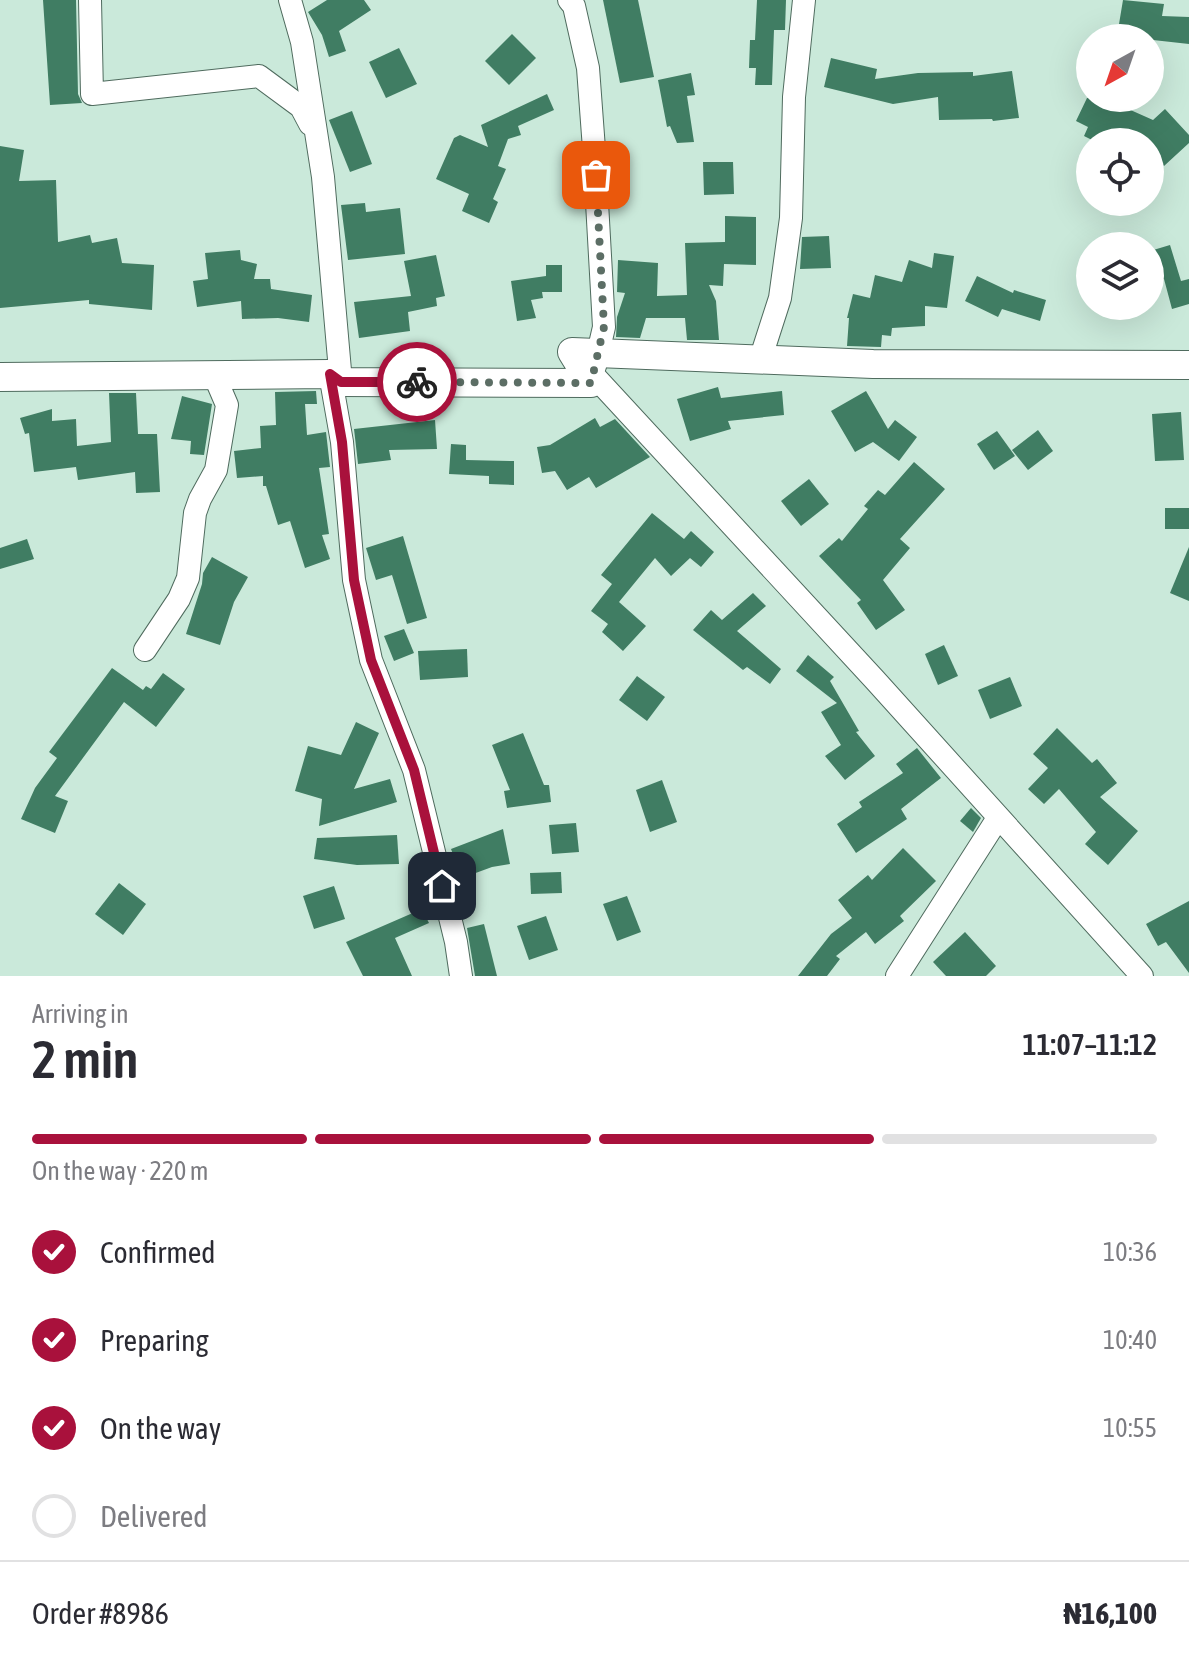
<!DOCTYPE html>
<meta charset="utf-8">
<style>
:root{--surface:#fff;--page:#f7f7f7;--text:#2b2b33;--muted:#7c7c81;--line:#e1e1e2;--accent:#a9113c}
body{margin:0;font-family:"Asap Condensed",sans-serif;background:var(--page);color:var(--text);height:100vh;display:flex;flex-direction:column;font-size:30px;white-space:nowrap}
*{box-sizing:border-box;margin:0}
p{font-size:26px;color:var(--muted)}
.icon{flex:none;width:44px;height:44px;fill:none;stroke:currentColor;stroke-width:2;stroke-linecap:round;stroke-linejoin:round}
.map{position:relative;height:976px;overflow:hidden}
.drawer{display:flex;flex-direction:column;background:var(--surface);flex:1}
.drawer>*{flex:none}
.needle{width:52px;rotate:220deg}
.controls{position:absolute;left:1076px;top:24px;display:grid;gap:16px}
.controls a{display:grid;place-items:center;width:88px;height:88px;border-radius:50%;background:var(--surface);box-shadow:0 8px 32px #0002;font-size:40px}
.pin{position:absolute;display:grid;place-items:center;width:68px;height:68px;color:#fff;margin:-34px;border-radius:16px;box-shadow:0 4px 12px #0006}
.courier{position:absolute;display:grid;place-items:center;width:80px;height:80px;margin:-40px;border:6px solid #a9113c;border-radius:50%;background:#fff;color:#222;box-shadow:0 2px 10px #0007}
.head em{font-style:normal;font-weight:600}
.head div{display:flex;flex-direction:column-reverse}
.head{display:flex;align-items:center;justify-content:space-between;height:136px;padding:0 32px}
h1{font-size:52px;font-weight:600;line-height:60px}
.bar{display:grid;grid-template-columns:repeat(4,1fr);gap:12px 8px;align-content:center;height:96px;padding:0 32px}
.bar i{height:10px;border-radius:6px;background:var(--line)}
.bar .current{background:var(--accent)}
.bar p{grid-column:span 4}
.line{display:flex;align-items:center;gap:20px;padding:0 32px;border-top:2px solid var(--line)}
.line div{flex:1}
ol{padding:0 32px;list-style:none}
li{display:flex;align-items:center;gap:24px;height:88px}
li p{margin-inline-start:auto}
li .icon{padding:8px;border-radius:50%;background:var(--accent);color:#fff;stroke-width:4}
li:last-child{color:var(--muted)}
li i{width:44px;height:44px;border:4px solid var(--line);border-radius:50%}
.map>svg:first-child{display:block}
.building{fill:#407d63}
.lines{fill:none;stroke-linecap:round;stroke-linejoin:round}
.minor-casing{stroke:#4f6b5e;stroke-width:24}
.tertiary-casing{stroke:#4f6b5e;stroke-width:30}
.minor{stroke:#fff;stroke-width:22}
.tertiary{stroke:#fff;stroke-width:28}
.done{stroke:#5c6e65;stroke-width:8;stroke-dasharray:0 14.4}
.route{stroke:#a9113c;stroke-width:10}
</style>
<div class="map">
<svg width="1189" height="976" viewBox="0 0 1189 976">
<rect width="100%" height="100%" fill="#cae9da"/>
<g class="building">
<path d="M 43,0 L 76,0 L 78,94 L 82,103 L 50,105 Z"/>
<path d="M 327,0 L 364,0 L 371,10 L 339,31 L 346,51 L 329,57 L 322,35 L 308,12 Z"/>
<path d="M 603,0 L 638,0 L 654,77 L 620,83 Z"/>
<path d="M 757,0 L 786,0 L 785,30 L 774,30 L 772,85 L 755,85 L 756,68 L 749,68 L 750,40 L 755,40 Z"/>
<path d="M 1123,0 L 1164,4 L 1162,16 L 1189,17 L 1189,44 L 1117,36 Z"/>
<path d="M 512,34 L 536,58 L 509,85 L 485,61 Z"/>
<path d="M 399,48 L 417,84 L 386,98 L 369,62 Z"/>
<path d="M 831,58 L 877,69 L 875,79 L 918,73 L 973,72 L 973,76 L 1012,71 L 1019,118 L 993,121 L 992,119 L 939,120 L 938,97 L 893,104 L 824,87 Z"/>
<path d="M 691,73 L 695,95 L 687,96 L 694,142 L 677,143 L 670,126 L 667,127 L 658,80 Z"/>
<path d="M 547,94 L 554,110 L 518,126 L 521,135 L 508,139 L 498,166 L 506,169 L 493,199 L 498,202 L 489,223 L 462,211 L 469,194 L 436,179 L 454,138 L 460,135 L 488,147 L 481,125 Z"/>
<path d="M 1087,98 L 1119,98 L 1129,103 L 1126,108 L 1153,120 L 1165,109 L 1189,135 L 1189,143 L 1164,166 L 1150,151 L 1150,142 L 1141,142 L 1129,129 L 1126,137 L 1122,135 L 1119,141 L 1105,134 L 1101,142 L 1096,142 L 1084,136 L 1088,127 L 1076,121 Z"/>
<path d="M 352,111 L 372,164 L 350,172 L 329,120 Z"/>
<path d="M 0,146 L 24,150 L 19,181 L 56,180 L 58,242 L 90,235 L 92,243 L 117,238 L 122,263 L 154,265 L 152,310 L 89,304 L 89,300 L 0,308 Z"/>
<path d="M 703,162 L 733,162 L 734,194 L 704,195 Z"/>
<path d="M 365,203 L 366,212 L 400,208 L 405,254 L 348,260 L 341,205 Z"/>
<path d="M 725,216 L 756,217 L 756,265 L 724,264 L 723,286 L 709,285 L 716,301 L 719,340 L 687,340 L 685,318 L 646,318 L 640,338 L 616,337 L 617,317 L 625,293 L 617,292 L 618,260 L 658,263 L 657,296 L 687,295 L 685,243 L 725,242 Z"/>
<path d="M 829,236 L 831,268 L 800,269 L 802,237 Z"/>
<path d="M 1170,245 L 1181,281 L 1189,279 L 1189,304 L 1172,309 L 1164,279 L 1155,282 L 1150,266 L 1150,251 Z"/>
<path d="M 240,250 L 241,260 L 257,264 L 254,279 L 270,279 L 271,289 L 312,295 L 309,322 L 278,318 L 242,319 L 241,301 L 197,307 L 193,281 L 208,279 L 205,253 Z"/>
<path d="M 934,253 L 954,256 L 947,308 L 925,306 L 925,326 L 892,328 L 891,336 L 882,335 L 881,347 L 847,346 L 849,318 L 847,318 L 853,294 L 870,298 L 875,275 L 902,282 L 909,260 L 932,268 Z"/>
<path d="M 436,255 L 445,296 L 436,298 L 437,306 L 408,312 L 410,331 L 359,338 L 354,302 L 411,296 L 404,261 Z"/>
<path d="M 546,265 L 562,265 L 562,292 L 542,292 L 543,298 L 531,300 L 536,318 L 517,321 L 511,281 L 546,276 Z"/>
<path d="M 977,276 L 1013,293 L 1014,290 L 1046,300 L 1040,321 L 1002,309 L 998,317 L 965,301 Z"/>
<path d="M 718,387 L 721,398 L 782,391 L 784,415 L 728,421 L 731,429 L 690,441 L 677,399 Z"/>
<path d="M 316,391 L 317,404 L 305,404 L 307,435 L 326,432 L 330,467 L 319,468 L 329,534 L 322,535 L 330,559 L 305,568 L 290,521 L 278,525 L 266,486 L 263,486 L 263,476 L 237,478 L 234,451 L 261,448 L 260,426 L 276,425 L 275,392 Z"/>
<path d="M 866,391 L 888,429 L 895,420 L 917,437 L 899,461 L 873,442 L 855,452 L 831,411 Z"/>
<path d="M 109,393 L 136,393 L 138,434 L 157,434 L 160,492 L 136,493 L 135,472 L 78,480 L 76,467 L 34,472 L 29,433 L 25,434 L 20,418 L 52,409 L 52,421 L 76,419 L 77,446 L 111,442 Z"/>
<path d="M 182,396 L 212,404 L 204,455 L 190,454 L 191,441 L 171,439 Z"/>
<path d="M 1181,412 L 1184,460 L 1155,461 L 1152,414 Z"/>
<path d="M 595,418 L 600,427 L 615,419 L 650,457 L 596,488 L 589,477 L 567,490 L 555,471 L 542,473 L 537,447 L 550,445 Z"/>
<path d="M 435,420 L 437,449 L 389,450 L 391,460 L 358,464 L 354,429 Z"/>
<path d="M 1038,430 L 1053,451 L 1028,470 L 1012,450 Z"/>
<path d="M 997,431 L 1015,456 L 994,470 L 977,444 Z"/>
<path d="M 451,444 L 466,445 L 466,460 L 514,461 L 514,485 L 489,484 L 489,476 L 449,474 Z"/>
<path d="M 914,462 L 945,489 L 900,539 L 910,548 L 883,580 L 905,610 L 876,630 L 857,603 L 861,600 L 819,556 L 839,538 L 842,541 L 868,509 L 864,506 L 878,490 L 885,495 Z"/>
<path d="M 809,479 L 829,504 L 801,526 L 781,501 Z"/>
<rect x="1165" y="508" width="24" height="21"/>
<path d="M 652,513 L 684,539 L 691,531 L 714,552 L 701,567 L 690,558 L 671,576 L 655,558 L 619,602 L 646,626 L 623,651 L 602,632 L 608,624 L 591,611 L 612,584 L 601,575 Z"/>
<path d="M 403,536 L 427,618 L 407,624 L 392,575 L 376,580 L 366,548 Z"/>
<path d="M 27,539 L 34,559 L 0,569 L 0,548 Z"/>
<path d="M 1189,547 L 1189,601 L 1170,593 Z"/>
<path d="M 212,557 L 248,577 L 234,602 L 220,645 L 186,634 L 202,584 L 203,573 Z"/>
<path d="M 753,593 L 766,606 L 737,631 L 781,669 L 770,684 L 747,667 L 743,670 L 693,630 L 711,610 L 722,620 Z"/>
<path d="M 404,629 L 414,653 L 394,661 L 384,636 Z"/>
<path d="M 944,645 L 958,676 L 938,685 L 925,654 Z"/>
<path d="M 467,649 L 468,677 L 420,680 L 418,651 Z"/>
<path d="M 808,655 L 834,677 L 830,681 L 859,731 L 856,732 L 875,756 L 845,780 L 825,756 L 841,745 L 821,712 L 837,703 L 796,671 Z"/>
<path d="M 112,668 L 143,690 L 146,686 L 151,689 L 163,673 L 185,689 L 156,727 L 124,702 L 55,796 L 68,801 L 55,833 L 21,819 L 35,788 L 57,758 L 49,752 Z"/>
<path d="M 637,676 L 665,697 L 647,721 L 619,700 Z"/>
<path d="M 1010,677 L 1022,706 L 990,719 L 978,690 Z"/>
<path d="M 356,722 L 379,733 L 354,789 L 390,779 L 397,802 L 319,826 L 322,799 L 295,791 L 308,746 L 341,755 Z"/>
<path d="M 1057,728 L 1092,763 L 1097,759 L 1117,783 L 1100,797 L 1138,831 L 1108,865 L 1085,844 L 1096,832 L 1059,789 L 1044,804 L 1028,789 L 1048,768 L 1033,754 Z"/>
<path d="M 523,733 L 544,785 L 549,785 L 551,802 L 507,808 L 504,791 L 510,790 L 492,745 Z"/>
<path d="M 917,748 L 941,778 L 901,809 L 907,819 L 856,853 L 837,824 L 862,807 L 859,802 L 903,773 L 896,764 Z"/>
<path d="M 662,780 L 677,822 L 650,832 L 636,790 Z"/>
<path d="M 971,808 L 981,818 L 973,832 L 960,821 Z"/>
<path d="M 576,823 L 579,852 L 552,854 L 549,825 Z"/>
<path d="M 503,829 L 510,864 L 492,867 L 462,878 L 451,849 Z"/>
<path d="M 397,835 L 399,864 L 357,865 L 314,859 L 317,838 Z"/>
<path d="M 903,848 L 936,881 L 900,916 L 904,921 L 875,944 L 866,932 L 836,956 L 840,959 L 827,976 L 798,976 L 831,934 L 852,918 L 838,900 L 868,875 L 872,880 Z"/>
<path d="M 561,872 L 562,893 L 531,894 L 530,873 Z"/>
<path d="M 119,883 L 146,904 L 123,935 L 95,914 Z"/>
<path d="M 334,886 L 345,919 L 314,929 L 303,896 Z"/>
<path d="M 627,896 L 641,932 L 617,941 L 603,904 Z"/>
<path d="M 1189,901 L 1189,973 L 1166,942 L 1158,946 L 1146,924 Z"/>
<path d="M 422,909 L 429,923 L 395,938 L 412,976 L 363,976 L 346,942 Z"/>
<path d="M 546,916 L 558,950 L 529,960 L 517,926 Z"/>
<path d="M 484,924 L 497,976 L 475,976 L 467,928 Z"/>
<path d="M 965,932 L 996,966 L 986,976 L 946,976 L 933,962 Z"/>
</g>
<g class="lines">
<g class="minor-casing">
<g id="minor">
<path d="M 90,0 L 92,94 L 259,76 L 301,107 L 310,124"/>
<path d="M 290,0 L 302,42 L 323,177 L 341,382"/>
<path d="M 569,0 L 574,6 L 588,68 L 594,149 L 604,327 L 595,366"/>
<path d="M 761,357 L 780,298 L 791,218 L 794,97 L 804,0"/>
<path d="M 584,365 L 875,680 L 1142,976"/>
<path d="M 330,374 L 342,442 L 354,580 L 371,660 L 414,770 L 456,942 L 461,976"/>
<path d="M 145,650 L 179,599 L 188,578 L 195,513 L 200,499 L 216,470 L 227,405 L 215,377"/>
<path d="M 897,976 L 998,818"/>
</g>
</g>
<g class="tertiary-casing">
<path id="tertiary" d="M 0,377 L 330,374 L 341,382 L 591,383 L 572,352 L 873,364 L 1189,365"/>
</g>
<use href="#minor" class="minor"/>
<use href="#tertiary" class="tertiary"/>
</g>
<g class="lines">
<path class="done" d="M 417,382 L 591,383 L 604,327 L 596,175"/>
<path class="route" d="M 417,382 L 341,382 L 330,374 L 342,442 L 354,580 L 371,660 L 414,770 L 442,886"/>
</g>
</svg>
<div class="controls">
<a><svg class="needle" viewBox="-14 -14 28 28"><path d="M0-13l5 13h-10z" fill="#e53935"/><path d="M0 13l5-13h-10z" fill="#7c7c81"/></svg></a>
<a><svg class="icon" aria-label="locate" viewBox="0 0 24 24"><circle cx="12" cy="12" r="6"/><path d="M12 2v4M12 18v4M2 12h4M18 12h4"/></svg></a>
<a><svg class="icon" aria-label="layers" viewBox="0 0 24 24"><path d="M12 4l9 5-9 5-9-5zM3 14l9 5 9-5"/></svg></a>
</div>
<div class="pin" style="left:596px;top:175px;background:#ea580c"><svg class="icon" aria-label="bag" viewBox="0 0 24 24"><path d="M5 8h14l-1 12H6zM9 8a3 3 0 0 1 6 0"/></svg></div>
<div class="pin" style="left:442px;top:886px;background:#1f2937"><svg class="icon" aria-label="home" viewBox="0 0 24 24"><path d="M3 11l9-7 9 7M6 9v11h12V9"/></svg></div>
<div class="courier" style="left:417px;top:382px"><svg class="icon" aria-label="bike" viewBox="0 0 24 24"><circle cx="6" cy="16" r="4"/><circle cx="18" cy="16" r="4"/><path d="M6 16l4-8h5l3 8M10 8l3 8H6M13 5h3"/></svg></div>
</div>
<section class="drawer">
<div class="head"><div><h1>2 min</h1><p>Arriving in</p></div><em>11:07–11:12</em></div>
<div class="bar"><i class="current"></i><i class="current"></i><i class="current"></i><i></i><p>On the way · 220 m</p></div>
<ol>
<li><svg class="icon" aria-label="check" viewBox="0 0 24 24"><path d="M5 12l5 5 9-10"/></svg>Confirmed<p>10:36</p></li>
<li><svg class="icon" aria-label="check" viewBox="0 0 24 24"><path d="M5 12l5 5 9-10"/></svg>Preparing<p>10:40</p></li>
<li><svg class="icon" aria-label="check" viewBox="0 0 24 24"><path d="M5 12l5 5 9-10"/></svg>On the way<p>10:55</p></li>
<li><i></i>Delivered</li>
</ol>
<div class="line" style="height:104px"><div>Order #8986</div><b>₦16,100</b></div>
</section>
